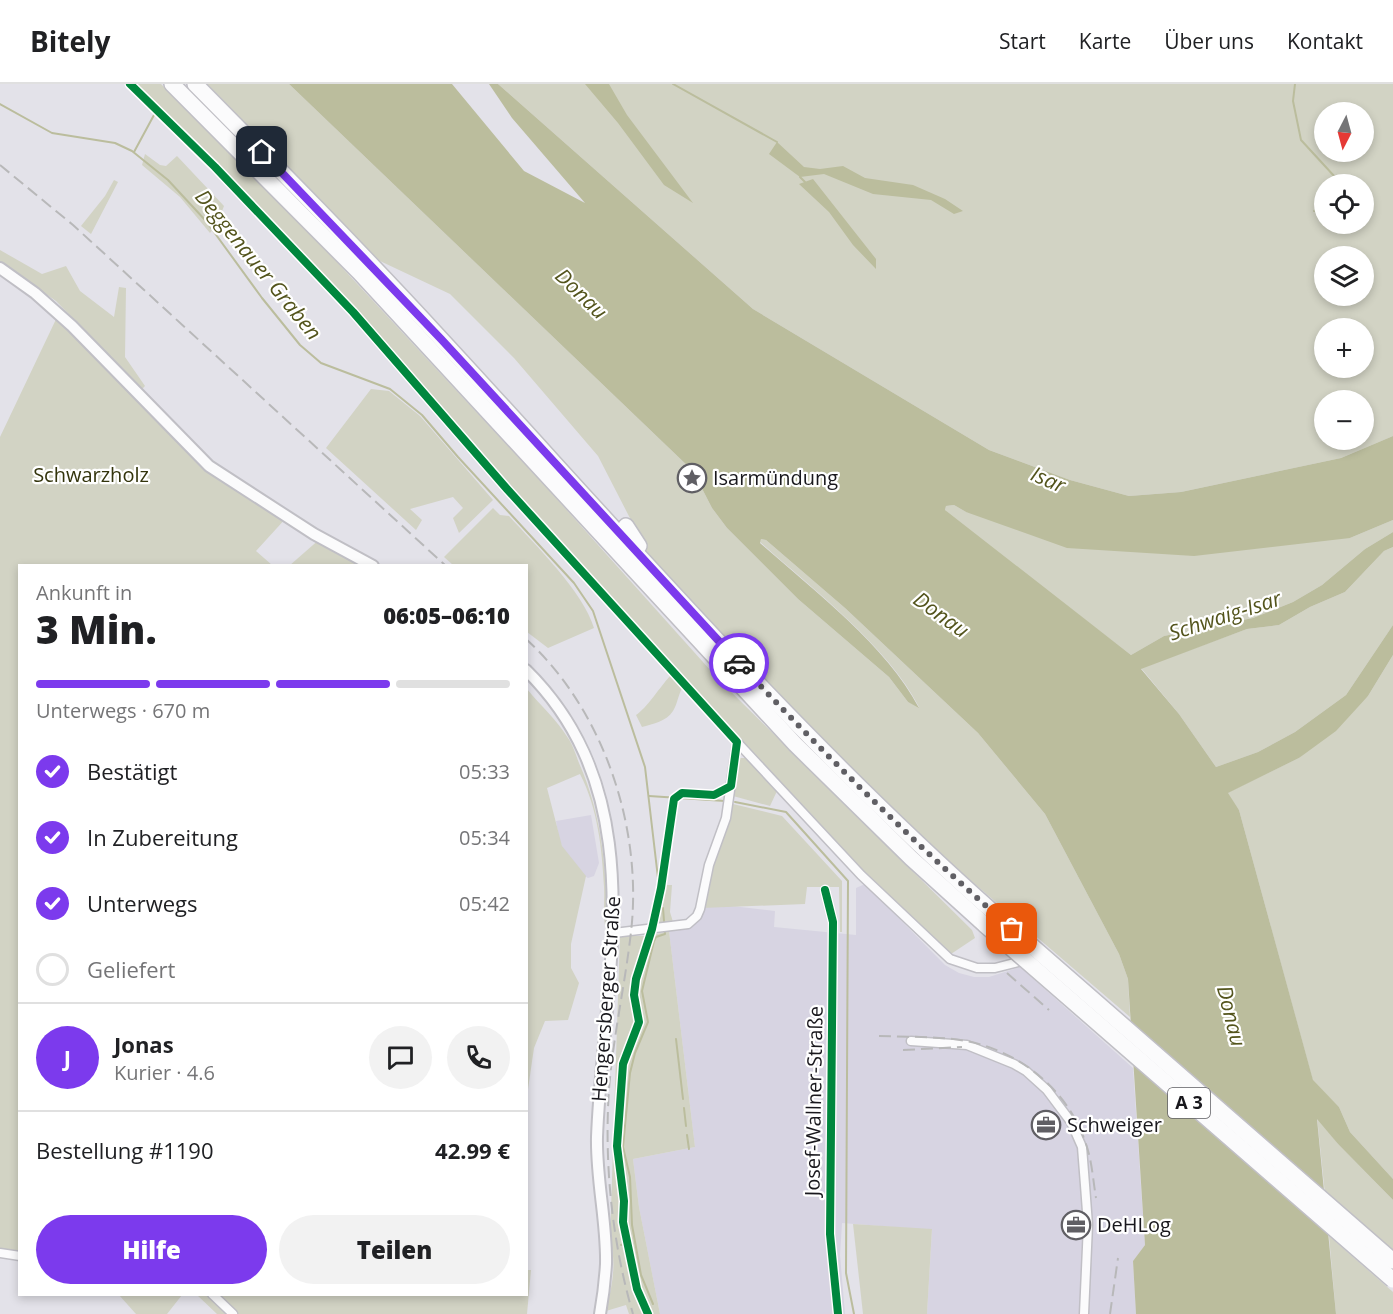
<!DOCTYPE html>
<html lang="de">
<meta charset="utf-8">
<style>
:root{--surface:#fff;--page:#f2f2f2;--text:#202124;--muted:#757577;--line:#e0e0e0;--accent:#7c3aed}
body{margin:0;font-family:"Open Sans",sans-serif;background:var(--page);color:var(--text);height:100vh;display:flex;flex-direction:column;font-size:22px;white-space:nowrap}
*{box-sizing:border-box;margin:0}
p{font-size:20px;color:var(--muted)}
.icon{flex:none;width:33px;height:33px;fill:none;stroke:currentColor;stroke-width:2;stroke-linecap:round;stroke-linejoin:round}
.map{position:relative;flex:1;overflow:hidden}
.details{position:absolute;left:18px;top:480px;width:510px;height:732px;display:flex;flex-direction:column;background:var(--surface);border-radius:0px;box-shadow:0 3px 9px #0003}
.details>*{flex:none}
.needle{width:39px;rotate:186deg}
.fabs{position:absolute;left:1314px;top:18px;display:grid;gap:12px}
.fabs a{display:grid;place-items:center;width:60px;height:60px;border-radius:50%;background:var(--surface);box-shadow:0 3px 9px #0003;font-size:30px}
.pin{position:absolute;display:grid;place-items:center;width:51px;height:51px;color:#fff;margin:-26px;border-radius:12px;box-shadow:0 3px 9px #0006}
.courier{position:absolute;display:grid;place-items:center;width:60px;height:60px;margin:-30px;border:4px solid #7c3aed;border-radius:50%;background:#fff;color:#222;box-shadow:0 2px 8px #0007}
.overview em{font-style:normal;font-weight:800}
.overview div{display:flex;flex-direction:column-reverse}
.overview{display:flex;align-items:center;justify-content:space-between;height:102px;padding:0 18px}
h1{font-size:39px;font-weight:800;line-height:45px}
.bar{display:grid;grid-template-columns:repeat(4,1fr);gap:9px 6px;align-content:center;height:72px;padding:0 18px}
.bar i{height:8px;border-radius:4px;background:var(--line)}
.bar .on{background:var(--accent)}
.bar p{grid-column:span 4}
.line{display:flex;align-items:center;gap:15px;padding:0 18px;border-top:2px solid var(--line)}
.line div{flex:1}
.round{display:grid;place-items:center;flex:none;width:63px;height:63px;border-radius:32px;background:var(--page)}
ol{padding:0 18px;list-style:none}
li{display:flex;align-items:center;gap:18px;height:66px}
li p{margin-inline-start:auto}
li .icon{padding:6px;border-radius:50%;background:var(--accent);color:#fff;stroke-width:4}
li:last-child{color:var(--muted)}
li i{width:33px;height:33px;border:3px solid var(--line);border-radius:50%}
.button{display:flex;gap:12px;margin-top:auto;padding:12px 18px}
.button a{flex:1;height:69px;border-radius:36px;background:var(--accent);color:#fff;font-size:24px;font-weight:800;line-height:69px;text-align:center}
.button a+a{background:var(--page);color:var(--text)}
header{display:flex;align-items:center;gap:36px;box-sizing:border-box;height:84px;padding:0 30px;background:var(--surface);border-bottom:2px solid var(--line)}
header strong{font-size:28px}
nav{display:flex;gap:33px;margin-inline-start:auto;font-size:21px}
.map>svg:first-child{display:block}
.built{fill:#d7d4e2}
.green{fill:#d2d3c4;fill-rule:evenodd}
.water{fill:#bbbd9d}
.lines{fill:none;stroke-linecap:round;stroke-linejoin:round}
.stream{stroke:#bbbd9d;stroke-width:2}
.street-casing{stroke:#c0bfc5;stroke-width:11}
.secondary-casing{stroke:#c0bfc5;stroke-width:14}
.highway-casing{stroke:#c0bfc5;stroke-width:18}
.street{stroke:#fbfbfc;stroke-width:8}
.secondary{stroke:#fbfbfc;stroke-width:10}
.highway{stroke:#fbfbfc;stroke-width:15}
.rail{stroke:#b8b8b9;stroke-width:2;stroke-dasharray:12 6;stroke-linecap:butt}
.highway-bridge-casing{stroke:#c0bfc5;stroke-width:18;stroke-linecap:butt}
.highway-bridge{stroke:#fbfbfc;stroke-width:15}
.cycleway-casing{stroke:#fff;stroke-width:11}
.cycleway{stroke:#00873e;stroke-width:8}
.done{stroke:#605f64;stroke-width:6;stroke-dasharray:0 10.8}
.route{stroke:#7c3aed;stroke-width:8}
.labels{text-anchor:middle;stroke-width:4.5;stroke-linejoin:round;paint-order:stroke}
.shield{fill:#fff;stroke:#5e5d61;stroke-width:1.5}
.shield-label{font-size:18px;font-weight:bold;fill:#19181d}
.park-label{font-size:20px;fill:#33340c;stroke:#fff}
.poi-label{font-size:20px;fill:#19181d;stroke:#fff;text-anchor:start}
.street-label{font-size:20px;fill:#19181d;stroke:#fff}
.water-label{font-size:21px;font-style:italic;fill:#53541c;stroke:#fff}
</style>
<header>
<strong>Bitely</strong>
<nav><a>Start</a><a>Karte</a><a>Über uns</a><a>Kontakt</a></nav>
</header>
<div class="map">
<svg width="1393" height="1230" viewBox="0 0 1393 1230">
<rect width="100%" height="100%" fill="#e3e2e9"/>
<g class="built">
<path d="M 591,731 L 599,779 L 594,792 L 588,794 L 578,788 L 566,772 L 559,755 L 556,737 Z"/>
<path d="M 865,800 L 945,881 L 959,889 L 974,893 L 989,893 L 1020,883 L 1133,984 L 1145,1161 L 1133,1177 L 1136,1230 L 927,1230 L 932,1146 L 842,1139 L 840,1171 L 845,1230 L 660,1230 L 639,1123 L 633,1075 L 695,1063 L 669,847 L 684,845 L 707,819 L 775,827 L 774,843 L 856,851 L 856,804 Z"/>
</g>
<g class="green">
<path d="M 136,0 L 161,0 L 322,162 L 547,404 L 720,597 L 972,846 L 975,854 L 951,870 L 860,783 L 628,535 L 402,277 L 292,158 Z"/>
<path d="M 207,0 L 289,0 L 693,387 L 712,424 L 727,444 L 798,515 L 889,593 L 908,618 L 919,623 C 888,562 811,504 760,458 L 761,455 L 766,456 L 845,524 L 978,649 L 1045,730 L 1119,870 L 1128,895 L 1130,933 L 928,760 L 812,646 L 651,475 L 598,372 L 514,274 L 450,210 L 380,177 Z"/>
<path d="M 498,0 L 1393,0 L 1393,352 L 1341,374 L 1181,408 L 1129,412 L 1070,396 L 989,366 L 753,225 ZM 1324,28 L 1364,28 L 1364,68 L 1324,68 ZM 1324,100 L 1364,100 L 1364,140 L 1324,140 ZM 1324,172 L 1364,172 L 1364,212 L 1324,212 ZM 1324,244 L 1364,244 L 1364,284 L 1324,284 ZM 1324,316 L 1364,316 L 1364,356 L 1324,356 Z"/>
<path d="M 145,70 L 160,81 L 166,82 L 177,72 L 224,122 L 217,140 L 210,149 L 180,113 L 142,81 Z"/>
<path d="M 114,96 L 118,98 L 91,150 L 81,142 L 105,112 Z"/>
<path d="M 0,166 L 42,190 L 66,182 L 80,207 L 114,233 L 119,203 L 126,204 L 125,273 L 145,302 L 142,305 L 56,217 L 0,178 Z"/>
<path d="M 59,229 L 210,383 L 287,433 L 256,467 L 272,481 L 20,482 L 19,1169 L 0,1166 L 0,353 Z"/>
<path d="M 371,305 L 389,307 L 420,332 L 493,416 L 459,449 L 453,434 L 463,424 L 453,413 L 410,425 L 422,436 L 416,446 L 326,364 Z"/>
<path d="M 954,421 L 966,428 L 1350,454 L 1393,436 L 1393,448 L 1365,465 L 1322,501 L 1293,518 L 1253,534 L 1164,552 L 1131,571 L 950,432 L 945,426 L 946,422 Z"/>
<path d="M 493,424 L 500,431 L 509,432 C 535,461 583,507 594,544 L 548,564 L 527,548 L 526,482 L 453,481 L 444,473 Z"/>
<path d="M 321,454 L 362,482 L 289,482 Z"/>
<path d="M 1393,463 L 1393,541 L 1346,611 L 1295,648 L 1258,668 L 1216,683 L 1179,630 L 1141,584 L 1247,545 L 1279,541 L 1310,523 L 1345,508 L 1384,467 Z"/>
<path d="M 1393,571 L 1393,1095 L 1350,1048 L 1339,1023 L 1313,997 L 1239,726 L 1227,709 L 1299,674 L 1368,612 Z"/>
<path d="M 670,592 L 682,604 C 678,612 677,621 673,627 C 666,638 652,640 642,643 L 636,631 C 646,625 660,603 670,592 Z"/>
<path d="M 527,605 C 540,621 557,636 568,654 C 573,661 576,671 579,679 C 603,733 607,790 607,849 C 602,835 605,818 604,803 C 602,765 598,725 580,690 L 547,704 L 562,762 L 586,792 L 571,860 L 571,884 L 579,899 L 568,936 L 545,937 L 534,964 L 527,1012 Z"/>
<path d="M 738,674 L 747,674 L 777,707 L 770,722 L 733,712 Z"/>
<path d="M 733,720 L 782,732 L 842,797 L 842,848 L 840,848 L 839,803 L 807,803 L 805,820 L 702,824 L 707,797 Z"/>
<path d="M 666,801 L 672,801 L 670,828 L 673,838 L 657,841 L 658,828 L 663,822 L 661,816 L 664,814 Z"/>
<path d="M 669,847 L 695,1063 L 633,1075 L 639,1123 L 660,1230 L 629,1230 L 626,1221 L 606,1227 C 612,1202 617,1181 610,1155 L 620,852 L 649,852 Z"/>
<path d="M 1317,1033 L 1338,1060 L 1393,1116 L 1393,1166 L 1325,1110 Z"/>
<path d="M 853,1140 L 932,1145 L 927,1230 L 863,1230 Z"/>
<path d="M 1329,1152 L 1393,1208 L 1393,1230 L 1336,1230 Z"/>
<path d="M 527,1186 L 531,1186 L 527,1230 L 217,1230 L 197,1211 L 526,1210 Z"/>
<path d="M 119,1211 L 182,1211 L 167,1230 L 136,1230 Z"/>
</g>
<g class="water">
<path d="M 289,0 L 452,0 L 524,87 L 585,119 L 512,34 L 489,0 L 498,0 L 753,225 L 989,366 L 1070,396 L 1129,412 L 1181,408 L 1341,374 L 1393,352 L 1393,436 L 1350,454 L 1194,472 L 1067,464 L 966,428 L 954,421 L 946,422 L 945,426 L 1131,571 L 1164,552 L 1253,534 L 1293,518 L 1322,501 L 1365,465 L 1393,448 L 1393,463 L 1384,467 L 1345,508 L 1310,523 L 1279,541 L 1247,545 L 1141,585 L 1179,630 L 1216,683 L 1258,668 L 1295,648 L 1346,611 L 1393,541 L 1393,571 L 1368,612 L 1336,647 L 1299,674 L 1228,709 L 1239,726 L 1313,996 L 1339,1023 L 1350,1048 L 1393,1095 L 1393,1116 L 1338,1060 L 1317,1035 L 1336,1230 L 1136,1230 L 1133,1177 L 1145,1161 L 1128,895 L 1119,870 L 1045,730 L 978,649 L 845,524 L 766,456 L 761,455 L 760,459 C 813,506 886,561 919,624 L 908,618 L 889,593 L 798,515 L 727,444 L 712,424 L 693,387 Z"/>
<path d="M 585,0 L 609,0 L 627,31 L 693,119 L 664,101 L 618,39 Z"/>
<path d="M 777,58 L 804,83 L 820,85 L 843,82 L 865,94 L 913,101 L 945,115 L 963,127 L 954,130 L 931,116 L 873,110 L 824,90 L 800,93 L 769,70 Z"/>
<path d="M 813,95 L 876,175 L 876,185 L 853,161 L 829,128 L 799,100 Z"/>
</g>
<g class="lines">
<g class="stream">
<path d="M 673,0 L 777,58"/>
<path d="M 1295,0 L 1293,17 L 1301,56 L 1335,93 L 1336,100"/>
<path d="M 0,20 L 52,49 L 115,59 L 132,67 L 168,96 L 206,137 L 262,214 L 300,261 L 321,279 L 390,305 L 422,331 L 458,373 L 574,499 L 593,527 L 645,683 L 658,794"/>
<path d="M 134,68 L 154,31"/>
<path d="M 800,93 L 805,98"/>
<path d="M 1314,127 L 1324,120"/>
<path d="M 649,712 L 725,717"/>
<path d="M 735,718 L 786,728 L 848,797 L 846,1189 L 854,1230"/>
<path d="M 676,955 L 683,1015"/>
<path d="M 684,1024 L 686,1042"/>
<path d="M 687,1051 L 689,1065"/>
<path d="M 614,1061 L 620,980 L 626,962"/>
<path d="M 621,1161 L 624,1160"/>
<path d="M 653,1220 L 641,1191 L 632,1141 L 630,1093 L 623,1063 L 630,989 L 635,969 L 648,938 L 642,907 L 654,857 L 656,853 L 665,850 L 663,824"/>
</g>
<g class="street-casing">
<g id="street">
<path d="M 737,658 L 861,791 L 950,875 L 977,884 L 995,884 L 1026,876"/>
<path d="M 825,806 L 833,838 L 830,1150 L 838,1230"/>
<path d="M 614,849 L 688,840 L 697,832 L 700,825 L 709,781 L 726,734 L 737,658"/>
<path d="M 911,957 L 967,961 L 1014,980 L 1026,987 L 1047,1006 L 1071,1038 L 1082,1063 L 1085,1101 L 1088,1141 L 1084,1230"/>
<path d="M 0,1169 L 20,1172"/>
<path d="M 212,1210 L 233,1230"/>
</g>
</g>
<g class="secondary-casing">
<g id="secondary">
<path d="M 0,184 L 35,209 L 72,242 L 209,382 L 314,450 L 373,482"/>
<path d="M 526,586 C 656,714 603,893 597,1053 C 596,1096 607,1138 606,1180 C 605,1197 603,1213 600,1230"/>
</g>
</g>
<g class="highway-casing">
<g id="highway">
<path d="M 172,0 L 359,188 L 795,660 L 911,774 L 985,841"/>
<path d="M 195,0 C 278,84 361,168 440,254 C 621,450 794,652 994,829"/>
<path d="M 626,442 L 639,462"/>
</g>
</g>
<use href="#street" class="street"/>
<use href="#secondary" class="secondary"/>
<use href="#highway" class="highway"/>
<g class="rail">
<path d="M 0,81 L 73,141 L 446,482"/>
<path d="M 526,555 C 604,626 643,745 631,848 C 625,901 613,953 609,1005 C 604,1080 612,1158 633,1230"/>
<path d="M 1007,889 L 1049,926"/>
<path d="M 879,952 C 908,953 938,952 966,957 C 1020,967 1069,1007 1086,1060 C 1092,1077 1093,1096 1096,1114"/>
<path d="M 903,966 L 962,963"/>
<path d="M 1110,1230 L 1118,1174"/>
</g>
<g class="highway-bridge-casing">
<g id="highway-bridge">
<path d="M 994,829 L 1393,1177"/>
<path d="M 985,841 L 1393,1196"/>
</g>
</g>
<use href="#highway-bridge" class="highway-bridge"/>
<g class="cycleway-casing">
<g id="cycleway">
<path d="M 130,0 L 215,83 L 353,228 L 507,405 L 737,658 L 731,702 L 714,711 L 682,709 L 674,715 L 661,804 L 652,845 L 636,895 L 634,911 L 639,938 L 623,980 L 617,1062 L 624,1117 L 623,1138 L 637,1205 L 648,1230"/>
<path d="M 825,806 L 833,838 L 830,1150 L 838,1230"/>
</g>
</g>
<use href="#cycleway" class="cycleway"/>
</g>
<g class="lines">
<path class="done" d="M 739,579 C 826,672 916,761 1012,845"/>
<path class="route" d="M 262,68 L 441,255 L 739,579"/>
</g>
<defs>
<g id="sight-ring" transform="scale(1.5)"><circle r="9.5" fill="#fff" stroke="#605f64" stroke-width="1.5"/><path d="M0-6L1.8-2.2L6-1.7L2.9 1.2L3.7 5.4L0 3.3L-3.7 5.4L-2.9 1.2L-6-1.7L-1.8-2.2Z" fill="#605f64"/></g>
<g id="office-ring" transform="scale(1.5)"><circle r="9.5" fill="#fff" stroke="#605f64" stroke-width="1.5"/><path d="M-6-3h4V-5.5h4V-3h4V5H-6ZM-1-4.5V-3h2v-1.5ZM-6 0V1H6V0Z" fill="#605f64"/></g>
</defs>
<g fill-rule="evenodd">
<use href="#sight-ring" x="692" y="394"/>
<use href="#office-ring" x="1046" y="1041"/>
<use href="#office-ring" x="1076" y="1141"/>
</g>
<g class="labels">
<rect class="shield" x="1168" y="1004" width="42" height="30" rx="4.5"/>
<g class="shield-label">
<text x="1189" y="1025">A 3</text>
</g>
<g class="park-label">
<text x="91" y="398">Schwarzholz</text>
</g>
<g class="poi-label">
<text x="713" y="401">Isarmündung</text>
<text x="1067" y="1048">Schweiger</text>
<text x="1097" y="1148">DeHLog</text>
</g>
<g class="street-label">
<text transform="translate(606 915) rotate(-86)" y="7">Hengersberger Straße</text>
<text transform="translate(814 1017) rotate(-89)" y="7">Josef-Wallner-Straße</text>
</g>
<g class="water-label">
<text transform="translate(258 181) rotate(51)" y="7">Deggenauer Graben</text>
<text transform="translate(581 210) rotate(44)" y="7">Donau</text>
<text transform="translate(1048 396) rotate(23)" y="7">Isar</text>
<text transform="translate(941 531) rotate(36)" y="7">Donau</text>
<text transform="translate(1225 532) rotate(-18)" y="7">Schwaig-Isar</text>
<text transform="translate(1231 932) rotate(76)" y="7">Donau</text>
</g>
</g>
</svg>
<div class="fabs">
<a><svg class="needle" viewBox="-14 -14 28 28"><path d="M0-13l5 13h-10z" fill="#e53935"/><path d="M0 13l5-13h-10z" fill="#757577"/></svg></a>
<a><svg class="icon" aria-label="locate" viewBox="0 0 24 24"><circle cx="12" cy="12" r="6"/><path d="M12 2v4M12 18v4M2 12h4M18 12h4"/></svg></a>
<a><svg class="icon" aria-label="layers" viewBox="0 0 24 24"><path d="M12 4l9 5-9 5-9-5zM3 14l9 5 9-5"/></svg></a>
<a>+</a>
<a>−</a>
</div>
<div class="pin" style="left:1012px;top:845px;background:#ea580c"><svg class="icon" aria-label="bag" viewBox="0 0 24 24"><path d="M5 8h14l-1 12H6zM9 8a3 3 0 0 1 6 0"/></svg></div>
<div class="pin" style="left:262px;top:68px;background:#1f2937"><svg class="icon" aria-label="home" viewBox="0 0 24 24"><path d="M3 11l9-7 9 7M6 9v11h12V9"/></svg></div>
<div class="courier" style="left:739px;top:579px"><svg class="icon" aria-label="car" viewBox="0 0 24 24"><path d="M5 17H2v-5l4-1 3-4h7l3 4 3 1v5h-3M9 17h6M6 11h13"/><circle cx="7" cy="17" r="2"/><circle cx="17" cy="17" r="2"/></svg></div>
<section class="details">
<div class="overview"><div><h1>3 Min.</h1><p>Ankunft in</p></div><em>06:05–06:10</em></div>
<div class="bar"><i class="on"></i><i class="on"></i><i class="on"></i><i></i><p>Unterwegs · 670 m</p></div>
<ol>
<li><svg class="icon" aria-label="check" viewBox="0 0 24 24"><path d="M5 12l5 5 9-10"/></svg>Bestätigt<p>05:33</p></li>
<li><svg class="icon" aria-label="check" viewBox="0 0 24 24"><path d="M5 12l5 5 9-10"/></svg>In Zubereitung<p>05:34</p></li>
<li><svg class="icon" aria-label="check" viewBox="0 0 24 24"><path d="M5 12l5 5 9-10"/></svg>Unterwegs<p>05:42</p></li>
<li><i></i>Geliefert</li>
</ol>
<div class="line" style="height:108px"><b class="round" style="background:var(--accent);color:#fff">J</b><div><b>Jonas</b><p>Kurier · 4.6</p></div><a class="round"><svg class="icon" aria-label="chat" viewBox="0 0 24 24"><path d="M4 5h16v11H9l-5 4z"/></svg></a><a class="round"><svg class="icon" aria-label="phone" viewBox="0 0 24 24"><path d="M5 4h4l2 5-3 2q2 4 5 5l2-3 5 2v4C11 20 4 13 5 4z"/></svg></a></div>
<div class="line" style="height:78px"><div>Bestellung #1190</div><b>42.99 €</b></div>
<div class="button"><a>Hilfe</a><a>Teilen</a></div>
</section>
</div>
